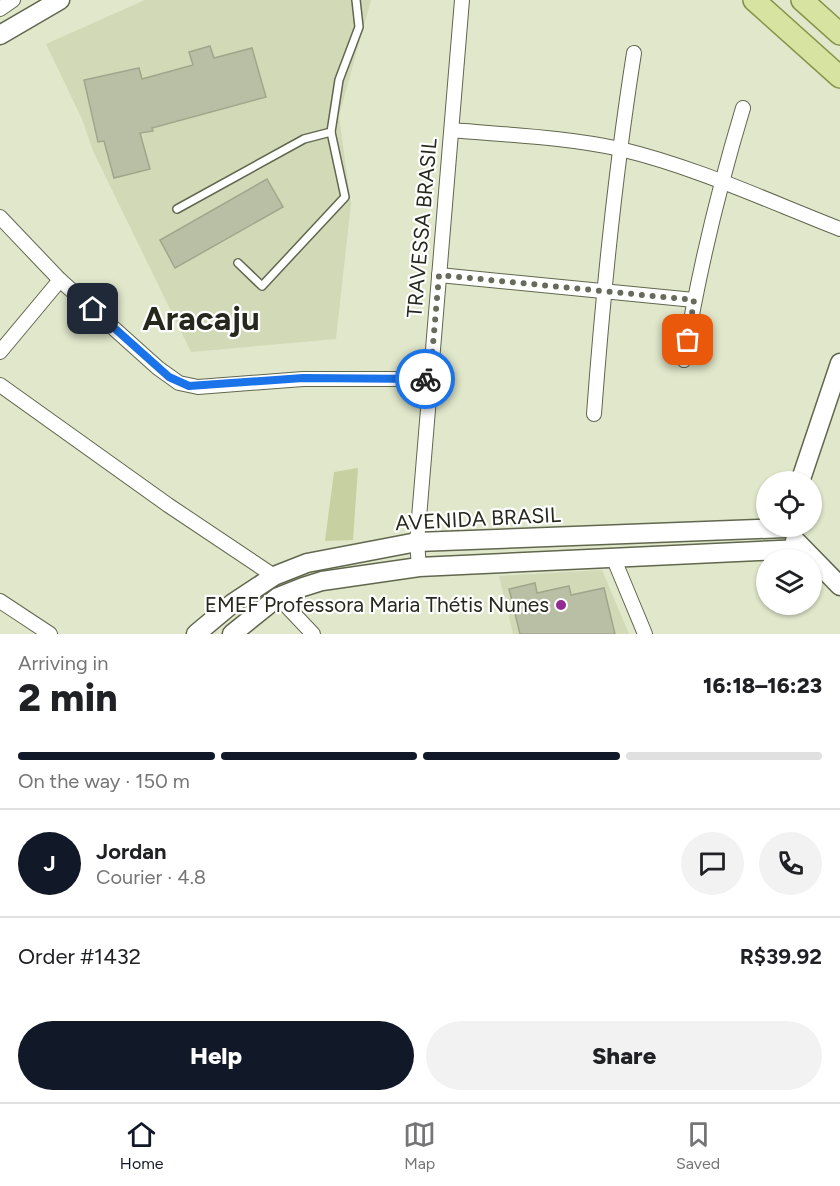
<!DOCTYPE html>
<meta charset="utf-8">
<style>
:root{--surface:#fff;--page:#f2f2f2;--text:#202124;--muted:#757577;--line:#e0e0e0;--accent:#111827}
body{margin:0;font-family:Figtree,sans-serif;background:var(--page);color:var(--text);height:100vh;display:flex;flex-direction:column;font-size:22px;white-space:nowrap}
*{box-sizing:border-box;margin:0}
p{font-size:20px;color:var(--muted)}
.icon{flex:none;width:33px;height:33px;fill:none;stroke:currentColor;stroke-width:2;stroke-linecap:round;stroke-linejoin:round}
.map{position:relative;height:634px;overflow:hidden}
.drawer{display:flex;flex-direction:column;background:var(--surface);flex:1}
.drawer>*{flex:none}
.fabs{position:absolute;left:756px;top:471px;display:grid;gap:12px}
.fabs a{display:grid;place-items:center;width:66px;height:66px;border-radius:50%;background:var(--surface);box-shadow:0 2px 4px #0004;font-size:30px}
.pin{position:absolute;display:grid;place-items:center;width:51px;height:51px;color:#fff;margin:-26px;border-radius:12px;box-shadow:0 3px 9px #0006}
.courier{position:absolute;display:grid;place-items:center;width:60px;height:60px;margin:-30px;border:4px solid #1a73e8;border-radius:50%;background:#fff;color:#222;box-shadow:0 2px 8px #0007}
.head em{font-style:normal;font-weight:800}
.head div{display:flex;flex-direction:column-reverse}
.head{display:flex;align-items:center;justify-content:space-between;height:102px;padding:0 18px}
h1{font-size:39px;font-weight:800;line-height:45px}
.bar{display:grid;grid-template-columns:repeat(4,1fr);gap:9px 6px;align-content:center;height:72px;padding:0 18px}
.bar i{height:8px;border-radius:4px;background:var(--line)}
.bar .on{background:var(--accent)}
.bar p{grid-column:span 4}
.line{display:flex;align-items:center;gap:15px;padding:0 18px;border-top:2px solid var(--line)}
.line div{flex:1}
.round{display:grid;place-items:center;flex:none;width:63px;height:63px;border-radius:32px;background:var(--page)}
.action{display:flex;gap:12px;margin-top:auto;padding:12px 18px}
.action a{flex:1;height:69px;border-radius:36px;background:var(--accent);color:#fff;font-size:24px;font-weight:800;line-height:69px;text-align:center}
.action a+a{background:var(--page);color:var(--text)}
.tab-bar{display:flex;justify-content:space-around;align-items:center;height:84px;border-top:2px solid var(--line);background:var(--surface);font-size:16px;color:var(--muted)}
.tab-bar a{display:grid;justify-items:center;gap:3px}
.tab-bar .on{color:var(--accent)}
.map>svg:first-child{display:block}
.built{fill:#d2d9b7}
.green{fill:#c6d0a1}
.building{fill:#b9bfa4;stroke:#a0a68b;stroke-width:1.5}
.lines{fill:none;stroke-linecap:round;stroke-linejoin:round}
.lane-casing{stroke:#61674e;stroke-width:10}
.street-casing{stroke:#61674e;stroke-width:16}
.secondary-casing{stroke:#61674e;stroke-width:21}
.primary-casing{stroke:#889549;stroke-width:24}
.lane{stroke:#fff;stroke-width:7}
.street{stroke:#fff;stroke-width:14}
.secondary{stroke:#fff;stroke-width:18}
.primary{stroke:#d7e3a0;stroke-width:21}
.done{stroke:#676b5a;stroke-width:6;stroke-dasharray:0 10.8}
.route{stroke:#1a73e8;stroke-width:8}
.poi-dot{fill:#922c92;stroke:#fff;stroke-width:2}
.labels{text-anchor:middle;stroke-width:4.5;stroke-linejoin:round;paint-order:stroke}
.street-label{font-size:21px;fill:#26281e;stroke:#fff}
.poi-label{font-size:21px;fill:#26281e;stroke:#fff;text-anchor:end}
.town-label{font-size:33px;font-weight:bold;fill:#26281e;stroke:#fff}
</style>
<div class="map">
<svg width="840" height="634" viewBox="0 0 840 634">
<rect width="100%" height="100%" fill="#e0e7ca"/>
<g class="built">
<path d="M 145,0 L 371,0 L 339,116 L 351,204 L 336,339 L 191,352 L 93,151 L 82,119 L 46,44 Z"/>
<path d="M 602,570 L 629,634 L 513,634 L 499,576 Z"/>
</g>
<path class="green" d="M 358,468 L 353,540 L 325,541 L 334,472 Z"/>
<g class="building">
<path d="M 210,46 L 214,58 L 252,48 L 266,97 L 152,128 L 153,131 L 140,133 L 150,169 L 114,178 L 104,141 L 98,142 L 84,80 L 139,68 L 142,79 L 193,65 L 189,52 Z"/>
<path d="M 267,179 L 283,207 L 175,268 L 160,240 Z"/>
<path d="M 535,583 L 537,593 L 569,586 L 571,595 L 604,588 L 615,634 L 520,634 L 509,589 Z"/>
</g>
<g class="lines">
<g class="lane-casing">
<g id="lane">
<path d="M 177,209 L 304,139 L 331,132 L 339,80 L 359,27 L 356,0"/>
<path d="M 238,263 L 262,286 L 345,197 L 331,132"/>
</g>
</g>
<g class="street-casing">
<g id="street">
<path d="M 0,9 L 13,0"/>
<path d="M 452,130 C 508,135 565,137 620,149 C 696,167 768,201 840,229"/>
<path d="M 0,217 L 60,280 L 158,368 L 179,383 L 198,387 L 303,379 L 430,379"/>
<path d="M 439,275 L 694,300"/>
<path d="M 0,352 L 60,280"/>
<path d="M 684,360 C 698,274 718,191 743,108"/>
<path d="M 0,385 L 168,505 L 274,576"/>
<path d="M 594,414 C 603,293 615,173 634,53"/>
<path d="M 613,557 L 645,634"/>
<path d="M 419,567 L 417,542 L 462,0"/>
<path d="M 278,597 L 313,634"/>
<path d="M 0,601 L 50,634"/>
</g>
</g>
<g class="secondary-casing">
<g id="secondary">
<path d="M 0,35 L 60,0"/>
<path d="M 800,482 L 840,363"/>
<path d="M 795,540 L 840,586"/>
<path d="M 196,634 L 233,603 L 274,576 L 307,563 L 417,542 L 786,528"/>
<path d="M 232,634 L 278,597 L 303,587 L 322,581 L 419,567 L 802,549"/>
</g>
</g>
<g class="primary-casing">
<g id="primary">
<path d="M 754,0 L 840,77"/>
<path d="M 802,0 L 840,34"/>
</g>
</g>
<use href="#lane" class="lane"/>
<use href="#street" class="street"/>
<use href="#secondary" class="secondary"/>
<use href="#primary" class="primary"/>
</g>
<g class="lines">
<path class="done" d="M 425,379 L 430,379 L 439,275 L 694,300 L 688,340"/>
<path class="route" d="M 93,309 L 169,377 L 189,386 L 303,378 L 425,379"/>
</g>
<circle class="poi-dot" cx="561" cy="605" r="6"/>
<g class="labels">
<g class="street-label">
<text transform="translate(422 228) rotate(-85)" y="7">TRAVESSA BRASIL</text>
<text transform="translate(478 519) rotate(-3)" y="7">AVENIDA BRASIL</text>
</g>
<g class="poi-label">
<text x="549" y="612">EMEF Professora Maria Thétis Nunes</text>
</g>
<g class="town-label">
<text x="201" y="330">Aracaju</text>
</g>
</g>
</svg>
<div class="fabs">
<a><svg class="icon" aria-label="locate" viewBox="0 0 24 24"><circle cx="12" cy="12" r="6"/><path d="M12 2v4M12 18v4M2 12h4M18 12h4"/></svg></a>
<a><svg class="icon" aria-label="layers" viewBox="0 0 24 24"><path d="M12 4l9 5-9 5-9-5zM3 14l9 5 9-5"/></svg></a>
</div>
<div class="pin" style="left:688px;top:340px;background:#ea580c"><svg class="icon" aria-label="bag" viewBox="0 0 24 24"><path d="M5 8h14l-1 12H6zM9 8a3 3 0 0 1 6 0"/></svg></div>
<div class="pin" style="left:93px;top:309px;background:#1f2937"><svg class="icon" aria-label="home" viewBox="0 0 24 24"><path d="M3 11l9-7 9 7M6 9v11h12V9"/></svg></div>
<div class="courier" style="left:425px;top:379px"><svg class="icon" aria-label="bike" viewBox="0 0 24 24"><circle cx="6" cy="16" r="4"/><circle cx="18" cy="16" r="4"/><path d="M6 16l4-8h5l3 8M10 8l3 8H6M13 5h3"/></svg></div>
</div>
<section class="drawer">
<div class="head"><div><h1>2 min</h1><p>Arriving in</p></div><em>16:18–16:23</em></div>
<div class="bar"><i class="on"></i><i class="on"></i><i class="on"></i><i></i><p>On the way · 150 m</p></div>
<div class="line" style="height:108px"><b class="round" style="background:var(--accent);color:#fff">J</b><div><b>Jordan</b><p>Courier · 4.8</p></div><a class="round"><svg class="icon" aria-label="chat" viewBox="0 0 24 24"><path d="M4 5h16v11H9l-5 4z"/></svg></a><a class="round"><svg class="icon" aria-label="phone" viewBox="0 0 24 24"><path d="M5 4h4l2 5-3 2q2 4 5 5l2-3 5 2v4C11 20 4 13 5 4z"/></svg></a></div>
<div class="line" style="height:78px"><div>Order #1432</div><b>R$39.92</b></div>
<div class="action"><a>Help</a><a>Share</a></div>
</section>
<nav class="tab-bar">
<a class="on"><svg class="icon" aria-label="home" viewBox="0 0 24 24"><path d="M3 11l9-7 9 7M6 9v11h12V9"/></svg>Home</a>
<a><svg class="icon" aria-label="map" viewBox="0 0 24 24"><path d="M3 6l6-2 6 2 6-2v14l-6 2-6-2-6 2zM9 4v14M15 6v14"/></svg>Map</a>
<a><svg class="icon" aria-label="saved" viewBox="0 0 24 24"><path d="M7 4h10v16l-5-4-5 4z"/></svg>Saved</a>
</nav>
